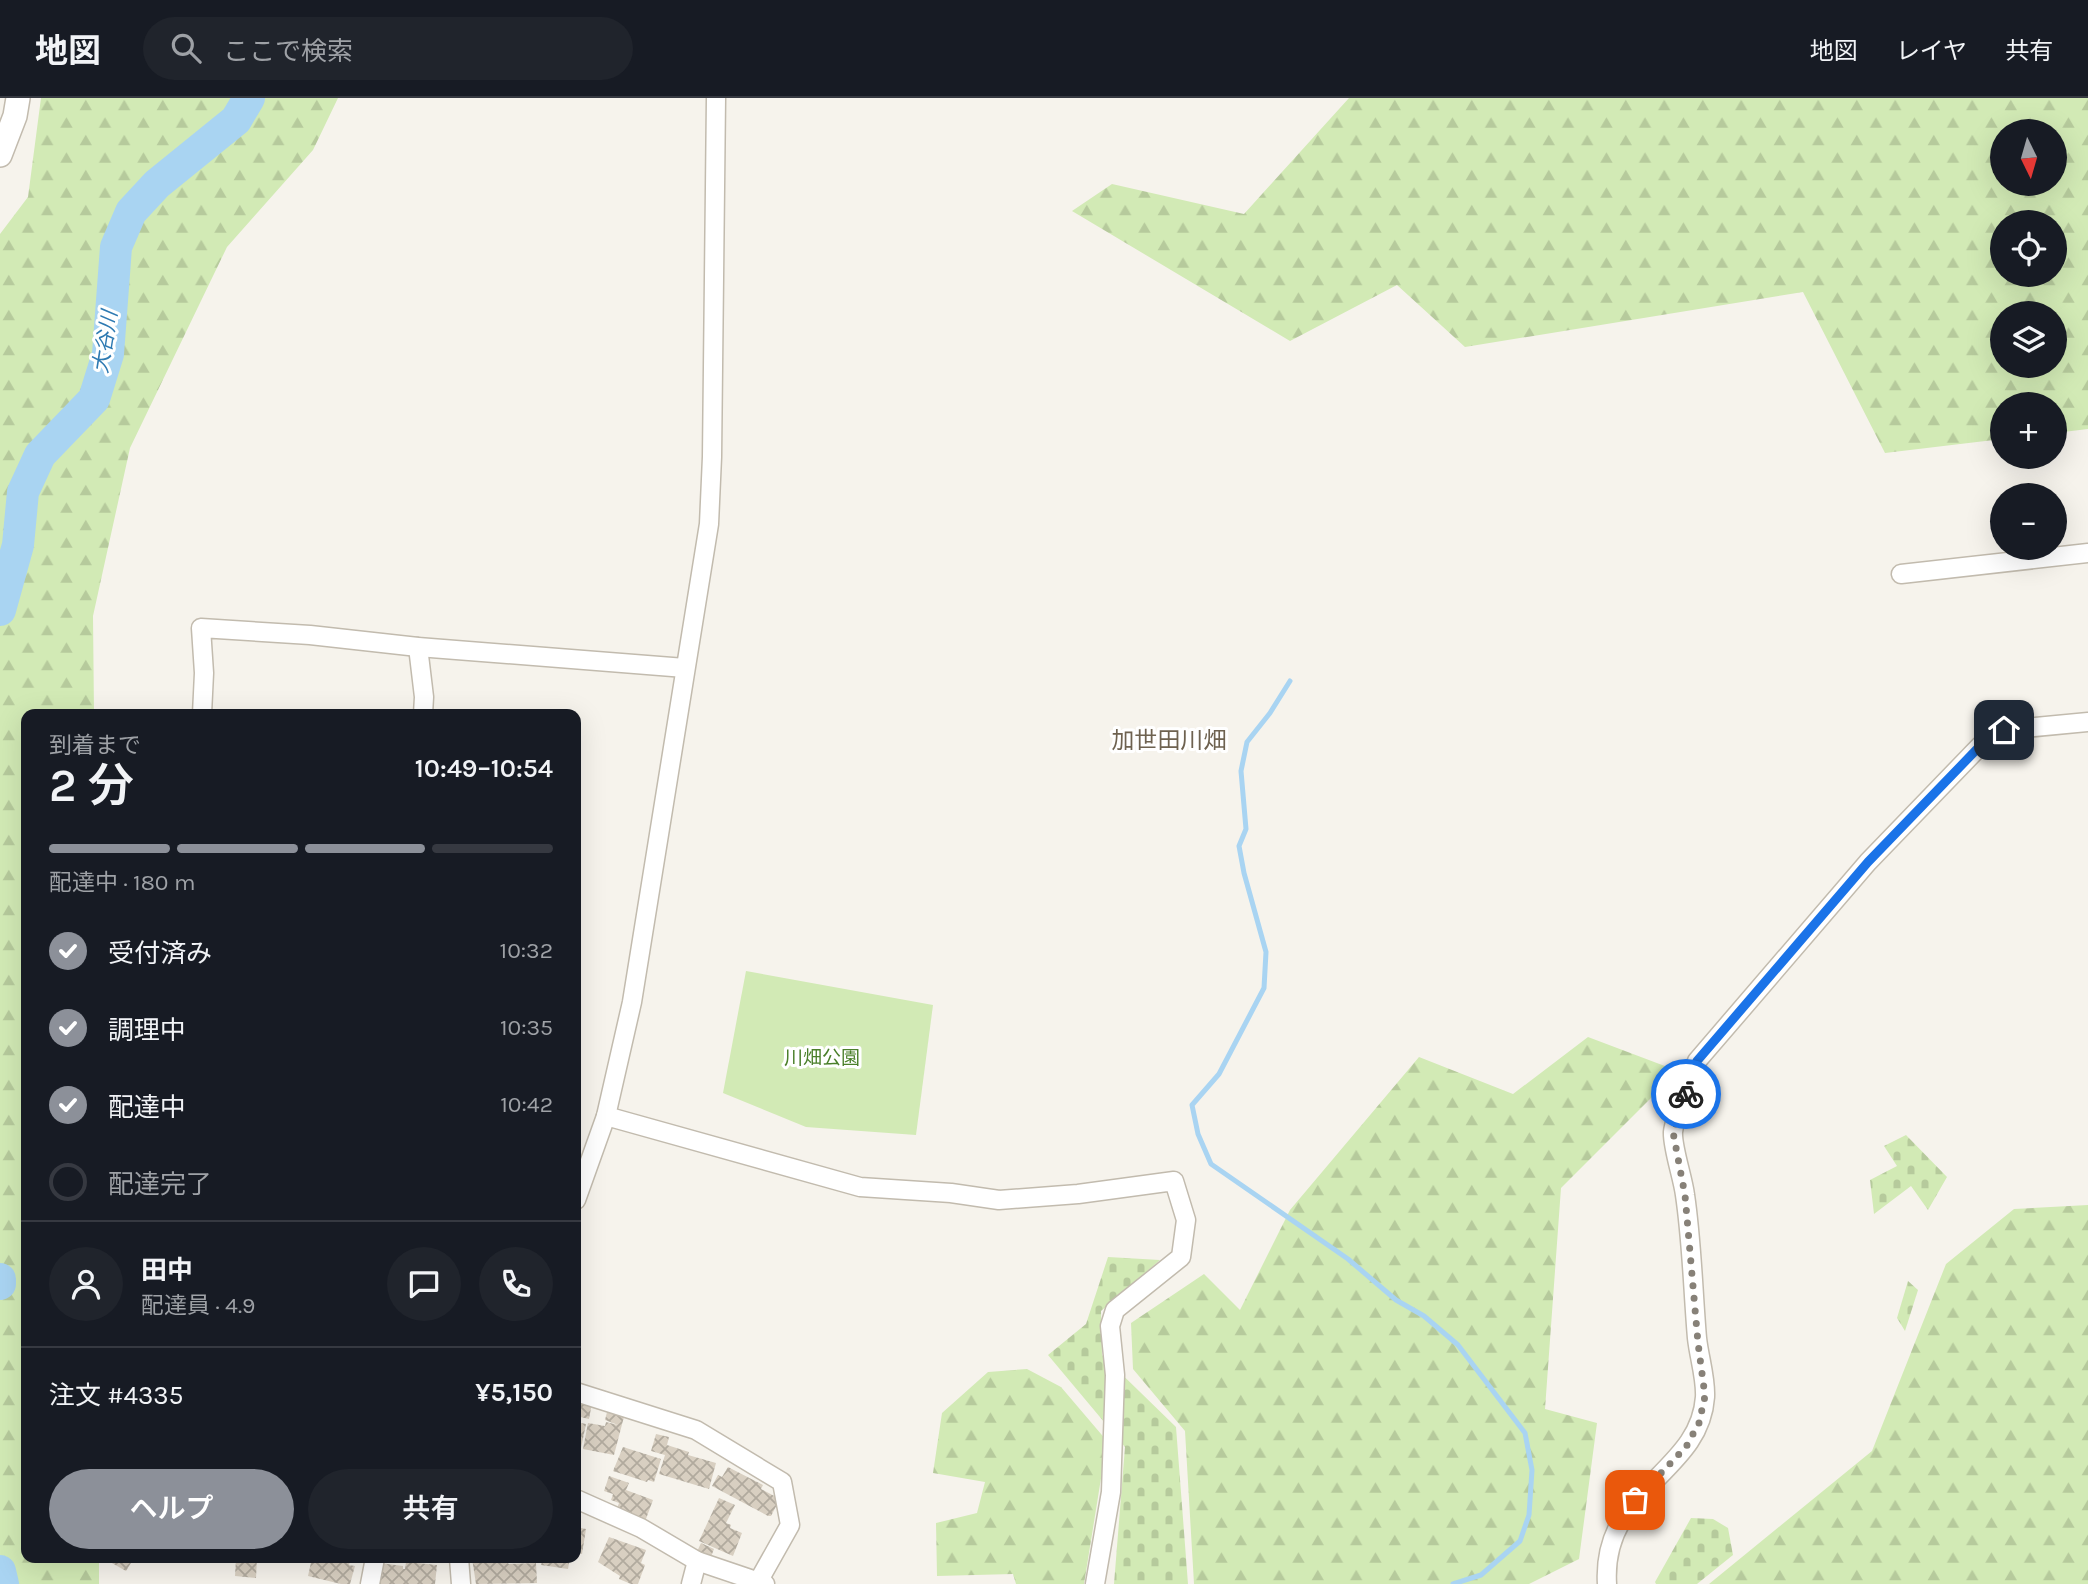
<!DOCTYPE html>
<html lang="ja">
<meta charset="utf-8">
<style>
:root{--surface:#171b24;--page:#20242c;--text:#f1f3f6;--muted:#9ea1a6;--line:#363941;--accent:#8c9099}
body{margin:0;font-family:Karla,"Noto Sans JP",sans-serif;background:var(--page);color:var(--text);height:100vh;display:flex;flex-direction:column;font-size:26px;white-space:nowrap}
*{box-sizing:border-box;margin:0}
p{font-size:23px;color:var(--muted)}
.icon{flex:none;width:38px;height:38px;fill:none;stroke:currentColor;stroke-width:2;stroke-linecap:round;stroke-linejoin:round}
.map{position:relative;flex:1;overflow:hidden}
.details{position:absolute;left:21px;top:611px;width:560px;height:854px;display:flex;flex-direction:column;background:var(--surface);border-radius:14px;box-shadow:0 7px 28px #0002}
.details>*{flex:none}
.needle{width:46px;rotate:175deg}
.fabs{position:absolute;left:1990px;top:21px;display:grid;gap:14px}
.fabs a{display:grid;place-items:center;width:77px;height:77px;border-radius:50%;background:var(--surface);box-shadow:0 7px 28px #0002;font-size:35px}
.pin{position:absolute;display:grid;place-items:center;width:60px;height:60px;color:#fff;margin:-30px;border-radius:14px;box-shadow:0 4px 10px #0006}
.courier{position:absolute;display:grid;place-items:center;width:70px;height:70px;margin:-35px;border:5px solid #1a73e8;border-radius:50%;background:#fff;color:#222;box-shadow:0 2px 9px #0007}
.overview em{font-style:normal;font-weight:600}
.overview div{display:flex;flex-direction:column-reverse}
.overview{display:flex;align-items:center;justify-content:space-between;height:119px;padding:0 28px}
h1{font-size:46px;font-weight:600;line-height:52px}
.bar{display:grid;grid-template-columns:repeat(4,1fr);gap:10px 7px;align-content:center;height:84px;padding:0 28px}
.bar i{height:9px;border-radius:5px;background:var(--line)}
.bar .current{background:var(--accent)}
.bar p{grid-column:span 4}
.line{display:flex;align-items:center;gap:18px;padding:0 28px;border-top:2px solid var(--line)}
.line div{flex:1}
.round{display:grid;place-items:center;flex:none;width:74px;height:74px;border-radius:37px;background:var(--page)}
ol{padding:0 28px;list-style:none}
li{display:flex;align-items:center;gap:21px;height:77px}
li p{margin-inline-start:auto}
li .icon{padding:7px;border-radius:50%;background:var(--accent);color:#fff;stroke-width:4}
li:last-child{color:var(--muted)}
li i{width:38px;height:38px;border:4px solid var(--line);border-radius:50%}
.primary-button{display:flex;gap:14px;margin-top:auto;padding:14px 28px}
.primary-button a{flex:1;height:80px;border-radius:42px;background:var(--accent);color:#fff;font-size:28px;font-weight:600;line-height:80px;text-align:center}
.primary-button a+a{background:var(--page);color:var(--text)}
header{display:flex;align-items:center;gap:42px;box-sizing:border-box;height:98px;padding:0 35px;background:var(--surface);border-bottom:2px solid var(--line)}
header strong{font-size:33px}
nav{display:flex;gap:38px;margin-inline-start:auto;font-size:24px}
.search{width:490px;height:63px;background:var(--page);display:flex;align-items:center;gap:18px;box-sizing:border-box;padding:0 24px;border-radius:38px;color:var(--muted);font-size:26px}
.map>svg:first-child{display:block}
.forest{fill:url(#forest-firs);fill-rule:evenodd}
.cemetery{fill:url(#cemetery-stones)}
.park{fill:#d2eab5}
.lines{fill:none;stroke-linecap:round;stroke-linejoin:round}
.stream{stroke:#a9d4f2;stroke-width:5}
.river{stroke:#a9d4f2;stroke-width:32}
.building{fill:url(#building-cross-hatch)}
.minor-casing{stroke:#c2bbae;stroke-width:21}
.tertiary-casing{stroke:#c2bbae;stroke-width:26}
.minor{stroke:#fff;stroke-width:18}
.tertiary{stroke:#fff;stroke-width:23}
.done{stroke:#878178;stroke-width:7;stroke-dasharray:0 12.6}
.route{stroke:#1a73e8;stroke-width:9}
.labels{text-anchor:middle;stroke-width:6;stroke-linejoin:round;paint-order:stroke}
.park-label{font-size:19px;fill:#4a7f2a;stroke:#fff}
.water-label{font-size:21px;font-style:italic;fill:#2e7ab2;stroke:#fff}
.quarter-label{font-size:23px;fill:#6e6250;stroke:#fff}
</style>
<header>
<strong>地図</strong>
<div class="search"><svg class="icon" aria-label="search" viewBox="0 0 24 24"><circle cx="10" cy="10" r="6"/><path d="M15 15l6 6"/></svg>ここで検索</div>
<nav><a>地図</a><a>レイヤ</a><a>共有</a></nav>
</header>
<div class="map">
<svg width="2088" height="1486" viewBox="0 0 2088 1486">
<defs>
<pattern id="forest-firs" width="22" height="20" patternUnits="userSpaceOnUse" patternTransform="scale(1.75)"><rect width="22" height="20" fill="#d2eab5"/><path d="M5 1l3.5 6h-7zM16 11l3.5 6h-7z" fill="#b6ca9c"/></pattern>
<pattern id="cemetery-stones" width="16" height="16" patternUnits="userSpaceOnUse" patternTransform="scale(1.75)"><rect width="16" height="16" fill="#d2eab5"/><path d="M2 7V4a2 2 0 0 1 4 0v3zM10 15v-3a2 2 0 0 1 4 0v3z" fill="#b6ca9c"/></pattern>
<pattern id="building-cross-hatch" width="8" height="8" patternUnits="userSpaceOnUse" patternTransform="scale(1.75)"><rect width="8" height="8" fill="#d8cfc1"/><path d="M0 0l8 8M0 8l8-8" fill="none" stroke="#b1aa9e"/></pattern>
</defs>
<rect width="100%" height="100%" fill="#f6f3ec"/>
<g class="forest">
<path d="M 41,0 L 338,0 L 313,52 L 227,149 L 130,350 L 93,518 L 94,616 L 26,616 L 26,1460 L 99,1460 L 99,1486 L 0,1486 L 0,136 L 28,99 Z"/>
<path d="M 1349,0 L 2088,0 L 2088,331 L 2055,335 L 2054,306 L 2002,306 L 2002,341 L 1885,355 L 1803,194 L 1465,249 L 1397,187 L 1290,243 L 1072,113 L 1112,86 L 1244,116 ZM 2054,33 L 2054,86 L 2002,86 L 2002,33 ZM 2054,124 L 2054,177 L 2002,177 L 2002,124 ZM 2054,215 L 2054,268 L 2002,268 L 2002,215 Z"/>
<path d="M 1588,939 L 1678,973 L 1561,1090 L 1545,1311 L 1597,1325 L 1579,1461 L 1529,1486 L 1194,1486 L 1185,1333 L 1133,1271 L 1131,1225 L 1204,1176 L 1240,1212 L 1290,1112 L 1419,959 L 1513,996 Z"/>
<path d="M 2088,1107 L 2088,1486 L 1709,1486 L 1872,1353 L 1946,1166 L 2014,1111 Z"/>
<path d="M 1027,1271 L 1061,1289 L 1107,1343 L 1084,1486 L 1016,1486 L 1013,1476 L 937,1478 L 936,1425 L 977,1415 L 985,1384 L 933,1375 L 942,1315 L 988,1274 Z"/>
</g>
<g class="cemetery">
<path d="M 1906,1037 L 1947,1079 L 1928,1112 L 1911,1088 L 1874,1116 L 1870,1082 L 1897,1068 L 1884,1048 Z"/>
<path d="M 1108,1159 L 1160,1162 L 1101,1213 L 1102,1257 L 1176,1329 L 1188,1486 L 1114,1486 L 1125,1349 L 1048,1257 L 1086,1226 Z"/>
<path d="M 1908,1183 L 1918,1192 L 1905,1233 L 1897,1220 Z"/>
<path d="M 1691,1420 L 1713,1421 L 1728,1430 L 1733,1457 L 1697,1486 L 1656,1486 L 1655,1484 Z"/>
</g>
<path class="park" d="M 746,873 L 933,907 L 916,1037 L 806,1029 L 723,995 Z"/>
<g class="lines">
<path class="stream" d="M 1290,583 L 1270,615 L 1247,644 L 1241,673 L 1246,731 L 1239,748 L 1244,775 L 1266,854 L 1264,890 L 1219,976 L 1192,1007 L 1198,1036 L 1211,1066 L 1348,1161 L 1396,1202 L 1424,1218 L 1458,1247 L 1525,1335 L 1532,1372 L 1529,1417 L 1520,1443 L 1481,1477 L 1453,1486"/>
<g class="river">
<path d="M 0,512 L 18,447 L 23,394 L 40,357 L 94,301 L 108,256 L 116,149 L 131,114 L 157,86 L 236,22 L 249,0"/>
<path d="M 0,1181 L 0,1186"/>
<path d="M 0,1473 L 3,1486"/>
</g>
</g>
<g class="building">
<path d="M 576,1301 L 592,1305 L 589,1321 L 576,1318 Z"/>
<path d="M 608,1310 L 625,1315 L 614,1357 L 583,1351 L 588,1325 L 605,1328 L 606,1324 L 618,1327 L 605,1322 Z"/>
<path d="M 576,1324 L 586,1326 L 581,1350 L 576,1349 Z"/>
<path d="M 656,1336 L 669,1339 L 667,1347 L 689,1354 L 688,1357 L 716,1365 L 709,1391 L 659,1376 L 665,1357 L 651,1353 Z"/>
<path d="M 623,1349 L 661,1361 L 654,1384 L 648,1382 L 647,1384 L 613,1373 Z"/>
<path d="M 728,1369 L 763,1387 L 761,1391 L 780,1401 L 771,1418 L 768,1418 L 712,1388 L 718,1377 L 722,1379 Z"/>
<path d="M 609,1378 L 629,1385 L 626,1392 L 653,1402 L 643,1429 L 616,1413 L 619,1405 L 611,1402 L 613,1396 L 604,1393 Z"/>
<path d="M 719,1400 L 735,1407 L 726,1425 L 731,1427 L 730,1430 L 742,1435 L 733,1458 L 699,1443 Z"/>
<path d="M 576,1429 L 586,1431 L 582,1456 L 576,1455 Z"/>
<path d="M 609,1439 L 646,1452 L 641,1465 L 645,1467 L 638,1486 L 631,1486 L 619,1481 L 620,1478 L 598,1464 Z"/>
<path d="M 701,1445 L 714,1451 L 709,1464 L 695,1458 Z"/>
<path d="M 103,1460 L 134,1460 L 126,1473 Z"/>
<path d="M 236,1460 L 257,1460 L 256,1480 L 235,1478 Z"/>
<path d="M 312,1460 L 351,1460 L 349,1467 L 355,1468 L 350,1486 L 341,1486 L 308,1478 Z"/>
<path d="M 472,1460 L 505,1460 L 506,1464 L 509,1466 L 536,1465 L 537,1485 L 476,1486 Z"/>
<path d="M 543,1460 L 570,1460 L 568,1471 L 541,1467 Z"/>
<path d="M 406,1464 L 437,1467 L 435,1486 L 378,1486 L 380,1465 L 403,1468 L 403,1471 L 405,1471 Z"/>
</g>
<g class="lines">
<g class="minor-casing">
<g id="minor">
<path d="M 1901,476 L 2088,455"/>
<path d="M 418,549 L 424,599 L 423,616"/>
<path d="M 202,616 L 204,575 L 201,530 L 310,537 L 418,549 L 685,570"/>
<path d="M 606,1018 L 860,1089 L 951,1095 L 999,1102 L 1078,1096 L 1174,1083 L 1186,1122 L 1181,1159 L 1115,1212 L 1110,1228 L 1115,1277 L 1111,1394 L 1095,1486"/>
<path d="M 576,1102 L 606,1018 L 632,904 L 709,426 L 712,359 L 716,0"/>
<path d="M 576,1294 L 696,1332 L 782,1384 L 790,1427 L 758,1484"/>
<path d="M 576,1401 L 641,1430 L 697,1463 L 765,1486"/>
<path d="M 459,1460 L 461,1486"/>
<path d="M 370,1486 L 375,1460"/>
<path d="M 691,1486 L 697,1463"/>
<path d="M 1607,1486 C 1601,1390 1700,1376 1705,1299 C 1706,1280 1699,1259 1697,1240 C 1693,1193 1692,1144 1685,1097 C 1683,1080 1672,1049 1673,1034 C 1675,1015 1692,984 1697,963 L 1868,764 L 1980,648 L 2004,632 L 2088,624"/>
</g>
</g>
<g class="tertiary-casing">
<path id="tertiary" d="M 0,57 L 15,18 L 18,0"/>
</g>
<use href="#minor" class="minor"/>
<use href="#tertiary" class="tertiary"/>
</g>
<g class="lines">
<path class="done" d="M 1635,1402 L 1686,1349 L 1699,1325 L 1705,1298 L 1698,1245 L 1685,1097 L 1673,1034 L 1686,996"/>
<path class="route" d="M 1686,996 L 1697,963 L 1868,764 L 1980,648 L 2004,632"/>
</g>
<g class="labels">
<g class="park-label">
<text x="822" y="966">川畑公園</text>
</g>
<g class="water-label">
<text transform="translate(105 244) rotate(-81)" y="7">大谷川</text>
</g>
<g class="quarter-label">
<text x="1169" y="650">加世田川畑</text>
</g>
</g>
</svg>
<div class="fabs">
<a><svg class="needle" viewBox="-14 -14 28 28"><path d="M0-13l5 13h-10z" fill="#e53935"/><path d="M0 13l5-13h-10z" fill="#9ea1a6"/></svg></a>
<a><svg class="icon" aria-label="locate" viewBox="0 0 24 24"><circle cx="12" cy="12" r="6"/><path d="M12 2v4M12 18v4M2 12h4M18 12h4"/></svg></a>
<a><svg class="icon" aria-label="layers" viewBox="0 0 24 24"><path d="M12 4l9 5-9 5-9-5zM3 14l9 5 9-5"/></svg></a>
<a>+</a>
<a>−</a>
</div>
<div class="pin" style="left:1635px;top:1402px;background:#ea580c"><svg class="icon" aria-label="bag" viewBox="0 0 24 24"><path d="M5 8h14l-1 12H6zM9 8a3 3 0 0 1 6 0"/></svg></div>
<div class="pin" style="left:2004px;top:632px;background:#1f2937"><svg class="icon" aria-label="home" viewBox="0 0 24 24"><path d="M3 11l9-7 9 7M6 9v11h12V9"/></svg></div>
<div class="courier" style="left:1686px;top:996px"><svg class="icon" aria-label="bike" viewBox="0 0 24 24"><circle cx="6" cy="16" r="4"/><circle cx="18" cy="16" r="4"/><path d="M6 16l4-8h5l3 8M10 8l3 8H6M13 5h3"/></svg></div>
<section class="details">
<div class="overview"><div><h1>2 分</h1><p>到着まで</p></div><em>10:49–10:54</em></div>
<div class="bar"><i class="current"></i><i class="current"></i><i class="current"></i><i></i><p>配達中 · 180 m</p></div>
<ol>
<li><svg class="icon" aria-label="check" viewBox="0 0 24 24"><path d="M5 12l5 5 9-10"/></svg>受付済み<p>10:32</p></li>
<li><svg class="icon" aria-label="check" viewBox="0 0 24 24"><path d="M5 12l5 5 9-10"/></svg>調理中<p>10:35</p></li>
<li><svg class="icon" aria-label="check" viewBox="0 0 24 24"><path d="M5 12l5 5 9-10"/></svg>配達中<p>10:42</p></li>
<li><i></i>配達完了</li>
</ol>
<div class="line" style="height:126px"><a class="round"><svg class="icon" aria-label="person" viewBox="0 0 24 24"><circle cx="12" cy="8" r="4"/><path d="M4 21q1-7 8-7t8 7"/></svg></a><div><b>田中</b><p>配達員 · 4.9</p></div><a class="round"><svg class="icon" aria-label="chat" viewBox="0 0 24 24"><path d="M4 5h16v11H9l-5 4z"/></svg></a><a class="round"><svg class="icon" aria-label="phone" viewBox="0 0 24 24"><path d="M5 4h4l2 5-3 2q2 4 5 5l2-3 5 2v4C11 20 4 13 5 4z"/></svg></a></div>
<div class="line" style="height:91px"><div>注文 #4335</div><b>¥5,150</b></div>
<div class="primary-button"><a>ヘルプ</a><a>共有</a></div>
</section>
</div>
